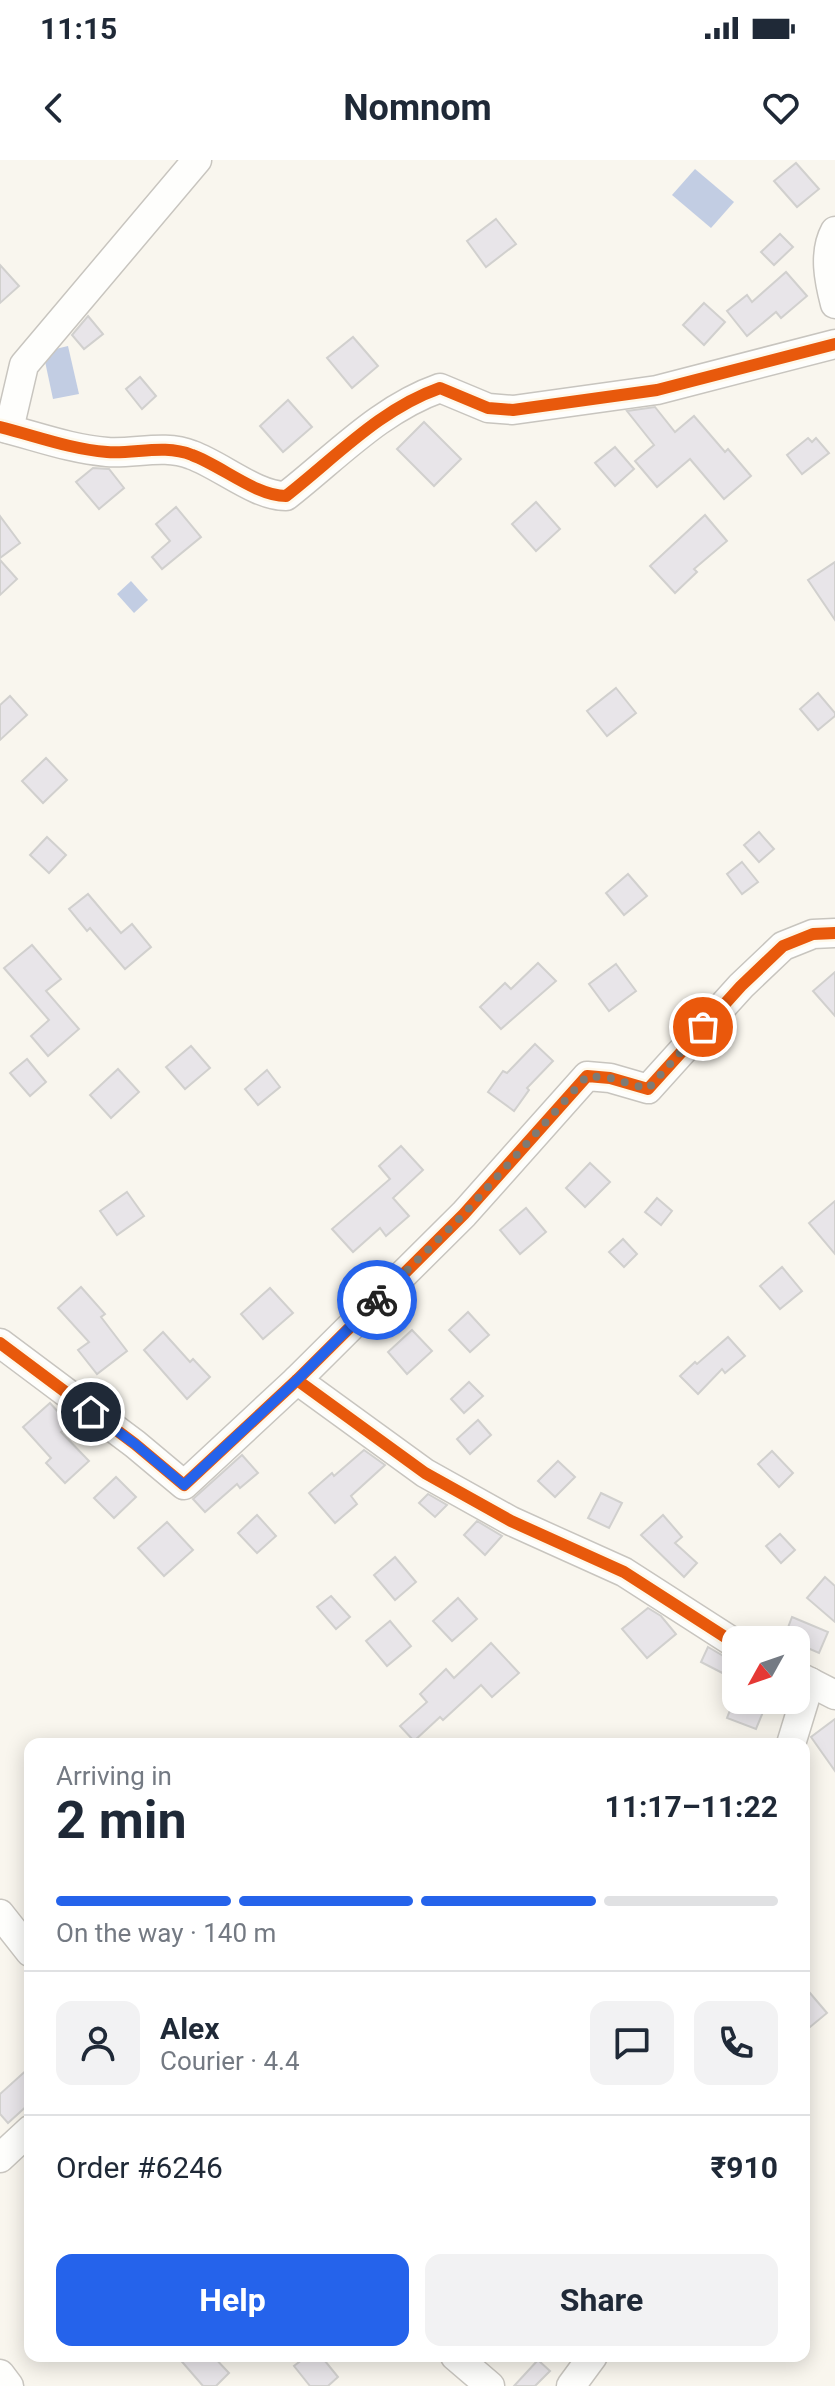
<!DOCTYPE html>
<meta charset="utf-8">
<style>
:root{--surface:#fff;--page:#f2f2f3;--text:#1f2937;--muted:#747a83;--line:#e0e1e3;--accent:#2563eb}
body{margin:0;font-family:Roboto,sans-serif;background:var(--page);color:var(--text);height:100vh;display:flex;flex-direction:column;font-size:30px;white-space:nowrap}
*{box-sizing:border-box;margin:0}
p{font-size:26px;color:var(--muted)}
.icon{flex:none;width:44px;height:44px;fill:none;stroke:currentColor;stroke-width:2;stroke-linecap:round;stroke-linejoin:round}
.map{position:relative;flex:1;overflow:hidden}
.drawer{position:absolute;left:24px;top:1578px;width:786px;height:624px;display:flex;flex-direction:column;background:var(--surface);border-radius:16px;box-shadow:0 4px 20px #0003}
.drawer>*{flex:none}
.needle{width:52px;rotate:230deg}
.tools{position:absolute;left:722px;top:1466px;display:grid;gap:16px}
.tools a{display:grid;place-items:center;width:88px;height:88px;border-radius:16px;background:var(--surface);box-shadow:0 4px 20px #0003;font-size:40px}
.pin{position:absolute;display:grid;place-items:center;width:68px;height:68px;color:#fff;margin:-34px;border:4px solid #fff;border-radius:50%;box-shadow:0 2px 8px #0007}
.courier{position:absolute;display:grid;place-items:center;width:80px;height:80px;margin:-40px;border:6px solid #2563eb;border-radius:50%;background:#fff;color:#222;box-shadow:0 2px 10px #0007}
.headline em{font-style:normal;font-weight:700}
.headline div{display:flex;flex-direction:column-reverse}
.headline{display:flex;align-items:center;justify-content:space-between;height:136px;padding:0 32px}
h1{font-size:52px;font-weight:700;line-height:60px}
.bar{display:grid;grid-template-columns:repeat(4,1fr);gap:12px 8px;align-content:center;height:96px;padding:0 32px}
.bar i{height:10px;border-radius:6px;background:var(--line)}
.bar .on{background:var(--accent)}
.bar p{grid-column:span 4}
.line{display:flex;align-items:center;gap:20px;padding:0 32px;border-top:2px solid var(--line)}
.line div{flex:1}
.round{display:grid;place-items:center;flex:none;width:84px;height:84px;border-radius:16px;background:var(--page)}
.cta{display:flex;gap:16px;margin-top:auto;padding:16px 32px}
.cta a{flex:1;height:92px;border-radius:16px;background:var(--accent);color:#fff;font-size:32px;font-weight:700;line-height:92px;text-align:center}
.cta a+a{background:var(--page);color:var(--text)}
.status{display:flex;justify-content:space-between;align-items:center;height:56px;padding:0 40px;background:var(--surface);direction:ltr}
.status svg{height:22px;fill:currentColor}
header{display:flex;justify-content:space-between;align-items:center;height:104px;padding:0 32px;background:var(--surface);font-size:36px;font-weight:700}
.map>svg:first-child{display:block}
.water{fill:#c2cde3}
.building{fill:#e8e5e9;stroke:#d1d0ce;stroke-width:2}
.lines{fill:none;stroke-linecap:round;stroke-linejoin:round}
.minor-casing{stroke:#c8c5bf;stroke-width:31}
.minor{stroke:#fefefc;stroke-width:28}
.cycleway-casing{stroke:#fef8e9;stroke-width:17}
.cycleway{stroke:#e8590c;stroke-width:12}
.done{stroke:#7e7b74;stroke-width:8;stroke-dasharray:0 14.4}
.route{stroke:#2563eb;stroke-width:10}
</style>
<div class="status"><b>11:15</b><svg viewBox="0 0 49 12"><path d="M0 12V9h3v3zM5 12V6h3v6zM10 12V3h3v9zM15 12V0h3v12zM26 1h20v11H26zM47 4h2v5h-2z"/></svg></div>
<header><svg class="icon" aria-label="back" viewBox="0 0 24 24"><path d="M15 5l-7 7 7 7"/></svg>Nomnom<svg class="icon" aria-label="heart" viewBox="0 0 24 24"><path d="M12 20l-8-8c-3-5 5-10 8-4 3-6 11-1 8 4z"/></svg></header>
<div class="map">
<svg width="835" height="2226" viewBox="0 0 835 2226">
<rect width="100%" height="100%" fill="#f9f6ee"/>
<g class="water">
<path d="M 695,9 L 734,42 L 711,68 L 672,35 Z"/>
<path d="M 68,186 L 79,234 L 53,239 L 43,192 Z"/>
<path d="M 131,421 L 148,440 L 134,453 L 117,434 Z"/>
</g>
<g class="building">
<path d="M 796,3 L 819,29 L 797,47 L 774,21 Z"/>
<path d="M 496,59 L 516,84 L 486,107 L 467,81 Z"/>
<path d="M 780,74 L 793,87 L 774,105 L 761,92 Z"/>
<path d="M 0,105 L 19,126 L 0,143 Z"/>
<path d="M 786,112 L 807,136 L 781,158 L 776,152 L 747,176 L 727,151 L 747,135 L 752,142 Z"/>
<path d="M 704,143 L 725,162 L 704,185 L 683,165 Z"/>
<path d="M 88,156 L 103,174 L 84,189 L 72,175 Z"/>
<path d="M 353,177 L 378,206 L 352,228 L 327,198 Z"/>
<path d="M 140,217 L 156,236 L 142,249 L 126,229 Z"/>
<path d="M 288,240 L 312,267 L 283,292 L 260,266 Z"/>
<path d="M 655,247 L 675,272 L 694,256 L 725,292 L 728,289 L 751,316 L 724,339 L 690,299 L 657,327 L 635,301 L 654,285 L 627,251 Z"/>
<path d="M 424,262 L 461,299 L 434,326 L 397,289 Z"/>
<path d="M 808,278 L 812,282 L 816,278 L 829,293 L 802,314 L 787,295 Z"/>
<path d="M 615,287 L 634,309 L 615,326 L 595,303 Z"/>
<path d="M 93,308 L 109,309 L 124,328 L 99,349 L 76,322 Z"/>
<path d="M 536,342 L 560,369 L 536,391 L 512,364 Z"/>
<path d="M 176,347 L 201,377 L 162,409 L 152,397 L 170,381 L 156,364 Z"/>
<path d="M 705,355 L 727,381 L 694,409 L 697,412 L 675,433 L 650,406 Z"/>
<path d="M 0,356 L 20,383 L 0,398 Z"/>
<path d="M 0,400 L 17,419 L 0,435 Z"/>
<path d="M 835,402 L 835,460 L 808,420 Z"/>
<path d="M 616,528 L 636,553 L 607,576 L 587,551 Z"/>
<path d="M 818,533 L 835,553 L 835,556 L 818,570 L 800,549 Z"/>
<path d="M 10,536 L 27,555 L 0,580 L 0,545 Z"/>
<path d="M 46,598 L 67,620 L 43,643 L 22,621 Z"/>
<path d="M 759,672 L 774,689 L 759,702 L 744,685 Z"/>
<path d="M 47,677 L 66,695 L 49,713 L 30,695 Z"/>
<path d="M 742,702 L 758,722 L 742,734 L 727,714 Z"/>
<path d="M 628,714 L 647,736 L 624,755 L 606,733 Z"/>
<path d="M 88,734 L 121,773 L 132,764 L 151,787 L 125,809 L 90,768 L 87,771 L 69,749 Z"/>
<path d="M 32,785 L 61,819 L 46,831 L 79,869 L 48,896 L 31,876 L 49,860 L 4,808 Z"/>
<path d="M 538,803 L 556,821 L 501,869 L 480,847 L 505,823 L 511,829 Z"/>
<path d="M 616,804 L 636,831 L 609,851 L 589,824 Z"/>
<path d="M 835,812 L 835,856 L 813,831 Z"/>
<path d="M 535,884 L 553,901 L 527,928 L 529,930 L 514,951 L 488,932 L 503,911 L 507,913 Z"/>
<path d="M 191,886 L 210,908 L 185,929 L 166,907 Z"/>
<path d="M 27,899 L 46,922 L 30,936 L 10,913 Z"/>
<path d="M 118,909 L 139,932 L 111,958 L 90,935 Z"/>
<path d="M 267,910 L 280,927 L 258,945 L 245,929 Z"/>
<path d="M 401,986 L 423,1010 L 393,1038 L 409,1056 L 386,1076 L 380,1068 L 353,1092 L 332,1069 L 390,1019 L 379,1006 Z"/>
<path d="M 590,1003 L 610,1022 L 585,1047 L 566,1028 Z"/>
<path d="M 127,1032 L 144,1056 L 117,1075 L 100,1051 Z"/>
<path d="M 657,1038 L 672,1051 L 661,1065 L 645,1052 Z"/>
<path d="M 835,1041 L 835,1094 L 809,1063 Z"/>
<path d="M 526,1048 L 546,1072 L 520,1094 L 500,1070 Z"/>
<path d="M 623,1079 L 637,1094 L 624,1107 L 609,1092 Z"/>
<path d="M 782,1107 L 802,1131 L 780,1149 L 760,1126 Z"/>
<path d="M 81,1127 L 105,1154 L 101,1157 L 127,1191 L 97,1214 L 78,1190 L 89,1182 L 58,1148 Z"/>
<path d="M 270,1128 L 293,1153 L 263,1179 L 241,1154 Z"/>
<path d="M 468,1152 L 489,1175 L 470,1192 L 449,1170 Z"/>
<path d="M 412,1170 L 432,1191 L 407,1214 L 388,1192 Z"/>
<path d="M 163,1172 L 190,1202 L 193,1199 L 210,1217 L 187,1239 L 144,1190 Z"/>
<path d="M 728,1177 L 745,1196 L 725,1213 L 722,1209 L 698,1234 L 680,1216 L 695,1202 L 697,1204 Z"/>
<path d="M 469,1222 L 483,1236 L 464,1253 L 451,1239 Z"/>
<path d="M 50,1243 L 70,1265 L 61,1272 L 89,1301 L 65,1323 L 46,1303 L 51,1298 L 23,1267 Z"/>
<path d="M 478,1260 L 491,1275 L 470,1294 L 457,1279 Z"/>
<path d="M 364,1290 L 385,1305 L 351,1336 L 357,1344 L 335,1363 L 309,1333 L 332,1313 L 334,1316 Z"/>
<path d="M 772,1291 L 793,1313 L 779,1327 L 758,1304 Z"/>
<path d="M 242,1295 L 258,1313 L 240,1328 L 237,1324 L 205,1352 L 193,1339 Z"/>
<path d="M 558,1301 L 575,1317 L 555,1337 L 538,1321 Z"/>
<path d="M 116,1317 L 136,1337 L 114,1358 L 94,1338 Z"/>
<path d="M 601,1333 L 622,1343 L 609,1368 L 588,1358 Z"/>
<path d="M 428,1334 L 447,1345 L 435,1357 L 419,1343 Z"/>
<path d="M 257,1355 L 276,1376 L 257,1393 L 238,1373 Z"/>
<path d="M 663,1355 L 682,1377 L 675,1383 L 697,1403 L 684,1417 L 641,1375 Z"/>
<path d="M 477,1361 L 502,1376 L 485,1395 L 464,1375 Z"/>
<path d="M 167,1362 L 193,1390 L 164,1416 L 138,1388 Z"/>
<path d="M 780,1374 L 795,1390 L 781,1403 L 766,1386 Z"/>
<path d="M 395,1397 L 416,1422 L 395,1440 L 374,1415 Z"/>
<path d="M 825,1417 L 835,1426 L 835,1462 L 807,1438 Z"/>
<path d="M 331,1436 L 350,1457 L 336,1469 L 317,1447 Z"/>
<path d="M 458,1438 L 477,1459 L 452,1481 L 433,1461 Z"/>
<path d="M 648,1448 L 661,1456 L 676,1474 L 647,1498 L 622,1469 Z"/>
<path d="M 792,1457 L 828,1472 L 819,1493 L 796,1483 L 796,1480 L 784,1478 Z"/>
<path d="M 390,1461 L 411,1486 L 387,1506 L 366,1481 Z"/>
<path d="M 491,1483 L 519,1513 L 492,1537 L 481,1525 L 443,1560 L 440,1557 L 414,1581 L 400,1566 L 427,1542 L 420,1534 L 446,1509 L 454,1518 Z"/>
<path d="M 708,1487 L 727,1498 L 736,1501 L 736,1520 L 701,1502 Z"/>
<path d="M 734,1540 L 768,1540 L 756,1569 L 727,1558 Z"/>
<path d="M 835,1559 L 835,1611 L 811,1577 Z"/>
<path d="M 804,1826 L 827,1853 L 804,1872 Z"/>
<path d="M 30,1907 L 30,1943 L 8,1963 L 0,1954 L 0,1934 Z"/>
<path d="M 177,2196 L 213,2196 L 229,2213 L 216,2226 L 203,2226 Z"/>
<path d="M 307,2196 L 321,2196 L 338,2217 L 328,2226 L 310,2226 L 294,2206 Z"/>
<path d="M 538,2200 L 550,2211 L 535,2226 L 514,2226 Z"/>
</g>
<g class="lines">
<g class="minor-casing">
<g id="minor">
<path d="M 835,71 C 823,93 829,121 835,144"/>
<path d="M 0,267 C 36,276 70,289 107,292 C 136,294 164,284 192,295 C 222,306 256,336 286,336 C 336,297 380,249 440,228 L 488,248 L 513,250 L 657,230 L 835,184"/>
<path d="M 9,269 L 24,205 L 197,0"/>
<path d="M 0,1183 L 135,1284 L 184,1325 L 297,1220 L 425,1313 L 511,1361 L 624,1412 L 736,1484"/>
<path d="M 297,1220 L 464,1054 L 587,916 L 610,918 L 648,929 L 741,826 L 783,786 L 813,774 L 835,773"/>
<path d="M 796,1515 L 835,1535"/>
<path d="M 791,1584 L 810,1522"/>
<path d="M 0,1754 L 30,1792"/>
<path d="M 0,1998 L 30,1970"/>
<path d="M 455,2196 L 490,2226"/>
<path d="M 0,2214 L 9,2226"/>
<path d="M 571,2226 L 593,2196"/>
</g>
</g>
<use href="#minor" class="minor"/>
<g class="cycleway-casing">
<g id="cycleway">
<path d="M 0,267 C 36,276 70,289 107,292 C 136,294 164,284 192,295 C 222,306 256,336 286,336 C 336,297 380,249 440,228 L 488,248 L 513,250 L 657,230 L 835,184"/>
<path d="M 0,1183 L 135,1284 L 184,1325 L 297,1220 L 425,1313 L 511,1361 L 624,1412 L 736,1484"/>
<path d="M 297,1220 L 464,1054 L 587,916 L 610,918 L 648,929 L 741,826 L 783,786 L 813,774 L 835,773"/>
</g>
</g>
<use href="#cycleway" class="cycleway"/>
</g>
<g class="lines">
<path class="done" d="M 377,1140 L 464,1054 L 587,916 L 610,918 L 648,929 L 703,867"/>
<path class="route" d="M 91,1252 L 135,1284 L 184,1325 L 297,1220 L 377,1140"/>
</g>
</svg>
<div class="tools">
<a><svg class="needle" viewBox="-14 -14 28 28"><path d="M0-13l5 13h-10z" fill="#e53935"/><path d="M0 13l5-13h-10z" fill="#747a83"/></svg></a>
</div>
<div class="pin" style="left:703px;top:867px;background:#ea580c"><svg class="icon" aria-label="bag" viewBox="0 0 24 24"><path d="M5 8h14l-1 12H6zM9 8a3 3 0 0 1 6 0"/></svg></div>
<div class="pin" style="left:91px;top:1252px;background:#1f2937"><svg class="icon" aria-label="home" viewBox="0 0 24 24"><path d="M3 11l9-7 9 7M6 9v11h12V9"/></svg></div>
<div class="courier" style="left:377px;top:1140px"><svg class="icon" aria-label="bike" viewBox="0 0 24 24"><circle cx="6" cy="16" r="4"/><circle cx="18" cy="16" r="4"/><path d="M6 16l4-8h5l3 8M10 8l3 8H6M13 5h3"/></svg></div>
<section class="drawer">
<div class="headline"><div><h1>2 min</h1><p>Arriving in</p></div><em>11:17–11:22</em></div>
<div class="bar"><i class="on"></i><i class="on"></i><i class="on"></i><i></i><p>On the way · 140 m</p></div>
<div class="line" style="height:144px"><a class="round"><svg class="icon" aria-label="person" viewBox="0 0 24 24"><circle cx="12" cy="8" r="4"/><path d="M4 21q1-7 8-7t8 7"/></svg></a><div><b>Alex</b><p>Courier · 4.4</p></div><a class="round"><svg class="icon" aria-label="chat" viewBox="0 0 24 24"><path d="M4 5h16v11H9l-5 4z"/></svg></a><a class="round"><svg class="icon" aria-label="phone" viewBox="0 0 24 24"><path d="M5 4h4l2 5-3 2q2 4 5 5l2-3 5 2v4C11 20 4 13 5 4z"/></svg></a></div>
<div class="line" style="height:104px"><div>Order #6246</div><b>₹910</b></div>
<div class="cta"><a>Help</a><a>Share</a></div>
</section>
</div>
